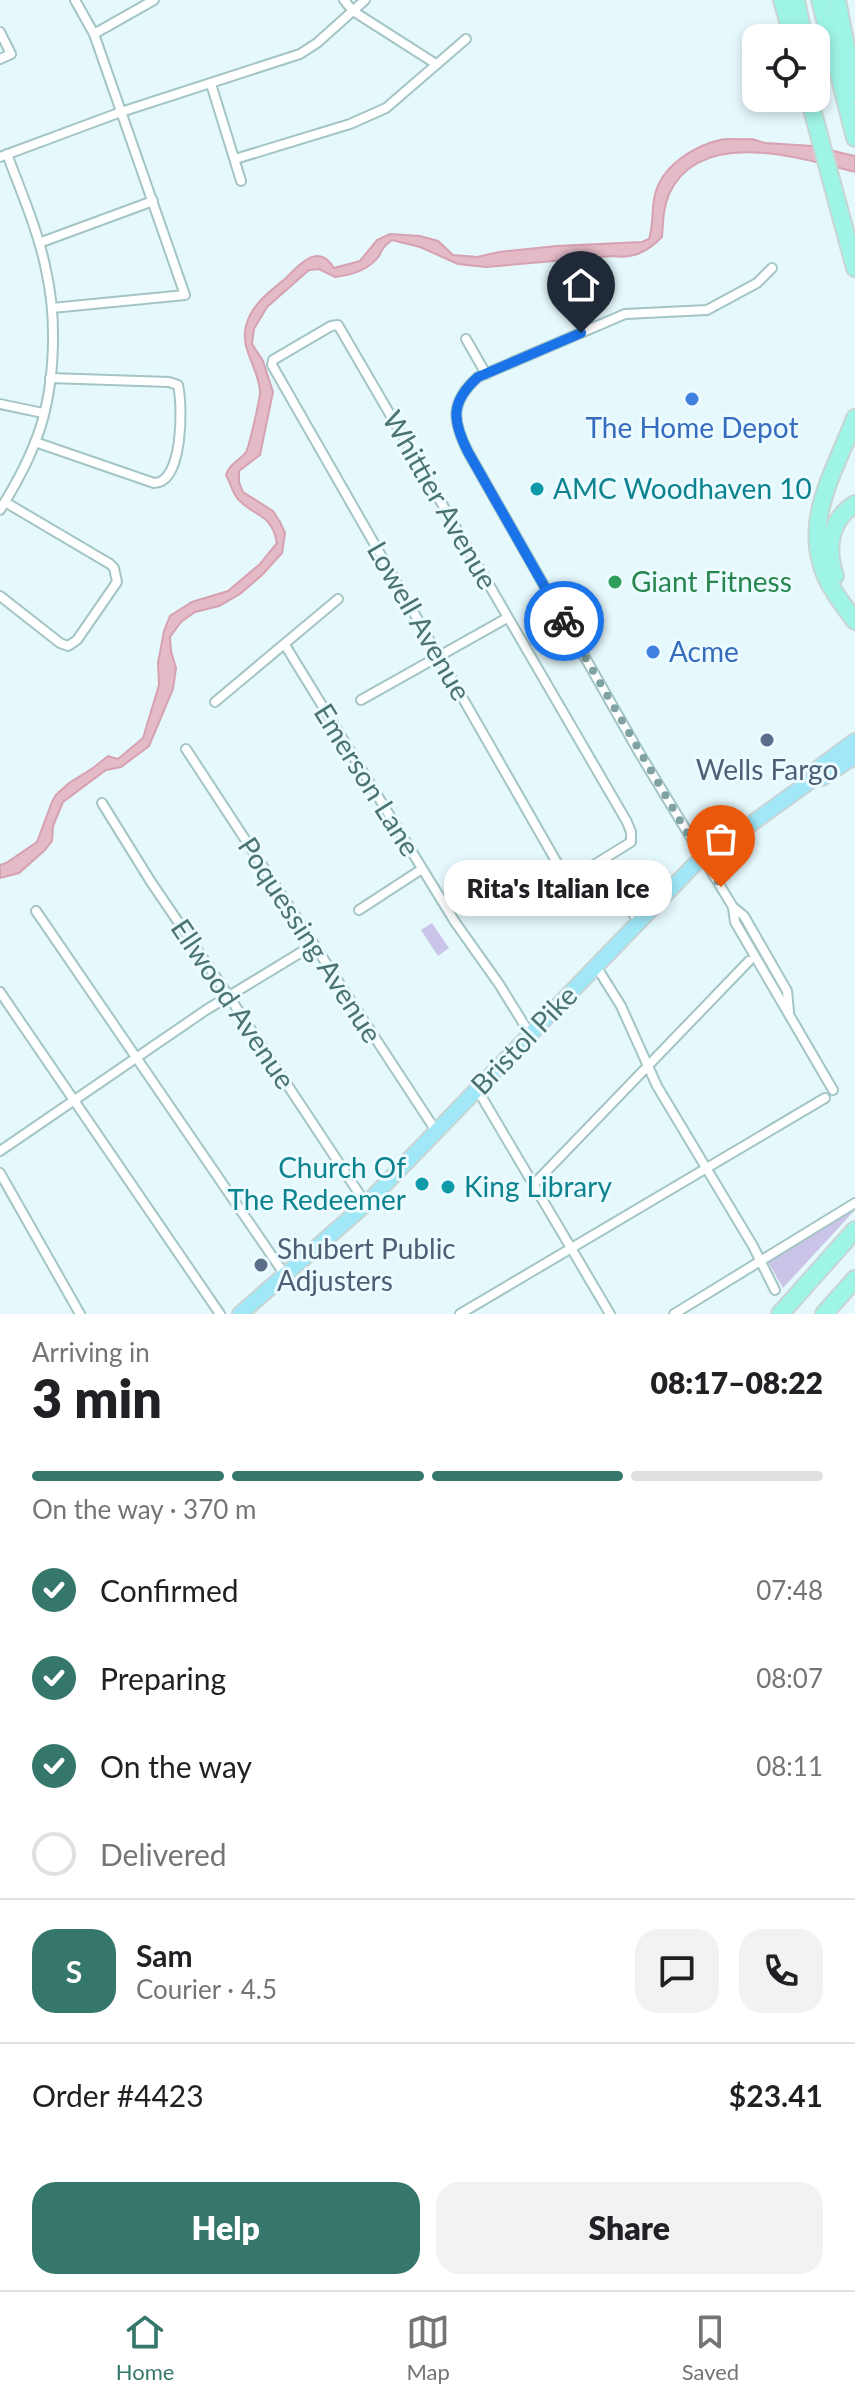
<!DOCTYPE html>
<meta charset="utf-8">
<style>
:root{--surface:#fff;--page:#f2f2f2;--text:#202124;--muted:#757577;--line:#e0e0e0;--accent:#35786b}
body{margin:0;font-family:Lato,sans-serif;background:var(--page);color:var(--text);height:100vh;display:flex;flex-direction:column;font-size:30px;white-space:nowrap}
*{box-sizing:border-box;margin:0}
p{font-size:26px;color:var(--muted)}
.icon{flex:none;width:44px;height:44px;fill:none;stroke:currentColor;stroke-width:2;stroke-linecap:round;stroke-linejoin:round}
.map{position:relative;height:1314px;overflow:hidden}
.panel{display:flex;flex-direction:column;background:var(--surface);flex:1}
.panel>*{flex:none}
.controls{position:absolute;left:742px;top:24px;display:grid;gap:16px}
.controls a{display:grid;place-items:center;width:88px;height:88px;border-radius:16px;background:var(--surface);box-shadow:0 4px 12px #0003;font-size:40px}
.pin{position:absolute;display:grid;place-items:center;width:68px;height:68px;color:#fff;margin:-82px -34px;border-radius:50% 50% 50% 0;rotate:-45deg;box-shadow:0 0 8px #0007}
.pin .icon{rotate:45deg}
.courier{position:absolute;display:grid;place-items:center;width:80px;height:80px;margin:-40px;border:6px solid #1a73e8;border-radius:50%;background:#fff;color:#222;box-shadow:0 2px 10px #0007}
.bubble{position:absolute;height:56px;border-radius:24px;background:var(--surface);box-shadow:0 4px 12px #0003;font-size:26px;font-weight:800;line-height:56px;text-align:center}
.summary em{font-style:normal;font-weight:800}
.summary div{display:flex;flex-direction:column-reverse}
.summary{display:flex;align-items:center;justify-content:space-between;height:136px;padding:0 32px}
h1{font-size:52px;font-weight:800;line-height:60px}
.bar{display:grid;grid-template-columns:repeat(4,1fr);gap:12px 8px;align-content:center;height:96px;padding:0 32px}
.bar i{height:10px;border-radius:6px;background:var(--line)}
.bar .on{background:var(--accent)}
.bar p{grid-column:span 4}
.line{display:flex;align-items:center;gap:20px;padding:0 32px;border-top:2px solid var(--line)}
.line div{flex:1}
.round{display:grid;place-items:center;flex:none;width:84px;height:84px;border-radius:24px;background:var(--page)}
ol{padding:0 32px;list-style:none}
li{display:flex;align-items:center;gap:24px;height:88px}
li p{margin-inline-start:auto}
li .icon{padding:8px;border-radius:50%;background:var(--accent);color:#fff;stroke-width:4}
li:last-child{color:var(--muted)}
li i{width:44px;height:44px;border:4px solid var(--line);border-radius:50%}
.action{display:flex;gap:16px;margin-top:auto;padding:16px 32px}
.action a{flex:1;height:92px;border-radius:24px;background:var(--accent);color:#fff;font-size:32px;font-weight:800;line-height:92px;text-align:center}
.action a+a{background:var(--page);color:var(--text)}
.dock{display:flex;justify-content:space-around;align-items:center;height:112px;border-top:2px solid var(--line);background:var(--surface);font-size:22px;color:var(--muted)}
.dock a{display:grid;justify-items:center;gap:4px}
.dock .on{color:var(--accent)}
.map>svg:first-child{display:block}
.green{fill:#cac4e9}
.water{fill:#e5bac7;stroke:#d6a1b0;stroke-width:2}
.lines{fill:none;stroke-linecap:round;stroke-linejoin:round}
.street-casing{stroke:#a4c5c5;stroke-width:12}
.primary-casing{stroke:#c9d5d4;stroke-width:18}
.highway-casing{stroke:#c9d5d4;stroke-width:20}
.street{stroke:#fff;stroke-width:8}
.primary{stroke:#a0e8f8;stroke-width:14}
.highway{stroke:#9ef4e5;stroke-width:16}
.done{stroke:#81a2a2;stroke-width:8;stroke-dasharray:0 14.4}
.route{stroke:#1a73e8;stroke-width:10}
.shop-dot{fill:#3f7fe0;stroke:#ebfbff;stroke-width:3}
.culture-dot{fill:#0f9aa8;stroke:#ebfbff;stroke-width:3}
.leisure-dot{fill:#2e9e5b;stroke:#ebfbff;stroke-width:3}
.service-dot{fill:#5c6f8a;stroke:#ebfbff;stroke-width:3}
.labels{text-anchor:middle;stroke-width:6;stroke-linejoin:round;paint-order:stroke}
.shop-label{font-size:28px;fill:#366cbe;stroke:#ebfbff}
.culture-label{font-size:28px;fill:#0d838f;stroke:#ebfbff;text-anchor:start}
.street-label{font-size:28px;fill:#4b7471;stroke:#ebfbff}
.leisure-label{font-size:28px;fill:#27864d;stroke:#ebfbff;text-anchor:start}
.service-label{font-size:28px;fill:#4e5e75;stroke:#ebfbff}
</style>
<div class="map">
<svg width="855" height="1314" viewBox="0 0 855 1314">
<rect width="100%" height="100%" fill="#e5f8fc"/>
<g class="green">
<path d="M 432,923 L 449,948 L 438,956 L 421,930 Z"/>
<path d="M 855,1210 L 783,1288 L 768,1262 Z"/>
</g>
<path class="water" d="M 752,139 L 765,143 L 812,146 L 855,156 L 855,172 C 800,158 700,126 669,194 C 663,208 663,223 662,237 C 647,252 633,259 612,256 L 486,267 L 458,264 L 420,247 L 392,240 C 384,246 383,248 379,256 C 369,270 352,275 335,277 L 319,269 L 309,270 L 267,307 L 254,329 L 252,344 L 263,361 L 273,392 L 260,455 L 239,471 L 239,482 L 243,492 L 273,511 L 280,522 L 285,533 L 282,553 L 262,575 L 240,594 L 219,606 L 195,612 L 181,622 L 170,637 L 171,651 L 176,668 L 173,689 L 149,746 L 121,767 L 106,770 L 63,802 L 53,826 L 52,841 L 45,850 L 19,873 L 0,878 L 0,865 L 6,863 L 37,842 L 52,802 L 56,795 L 69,783 L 93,768 L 108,756 L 118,759 L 143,738 L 159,685 L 158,663 L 164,631 L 170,616 L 192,602 L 228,591 L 260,564 L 277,543 C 271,512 255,518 238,499 C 233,494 230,482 226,475 C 230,463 239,461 246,452 C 249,447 260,399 260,392 C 259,368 240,350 246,326 C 251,305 269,292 285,279 C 298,266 318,241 334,268 L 360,261 L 377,240 L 390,234 L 420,236 L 438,241 L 453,255 L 477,257 L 499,252 L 557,246 L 642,242 L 649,239 C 654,225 651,210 655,195 C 661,167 693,146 720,140 C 730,138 741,140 752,139 Z"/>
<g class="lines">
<g class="street-casing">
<g id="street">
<path d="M 344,0 L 353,11 L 436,64"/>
<path d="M 0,32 L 11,54 L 0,59"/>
<path d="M 94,34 L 154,0"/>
<path d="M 211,84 L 241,181"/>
<path d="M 0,157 L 121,112 L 300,54 L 317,43 L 365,0"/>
<path d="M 235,159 L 350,124 L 386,108 L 466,39"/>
<path d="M 39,243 L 153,201"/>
<path d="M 772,268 L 757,283 L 707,310 L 625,314 L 478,377 C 450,402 452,420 468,452 L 640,754 L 733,907 L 744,916 L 787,991 L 789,1012"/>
<path d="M 52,308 L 185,295 L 94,34 L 75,0"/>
<path d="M 338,325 L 627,822 L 631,832 L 631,842 L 576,876 L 569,877 L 564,875 L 272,365 L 273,360 L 331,326 Z"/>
<path d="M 466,339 L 486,374"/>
<path d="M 0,404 L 43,413"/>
<path d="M 35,442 L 154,483 C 183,483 183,407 178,385 L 169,382 L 50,378"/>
<path d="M 0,510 C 13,489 25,468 34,445 C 55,395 58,323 46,270 C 38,230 21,192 7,154"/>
<path d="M 0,596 L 60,643 L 68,646 L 77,640 L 117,582 L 114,568 L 110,564 L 5,502"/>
<path d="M 285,645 L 455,922 L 499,984 L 530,1034"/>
<path d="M 361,700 L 507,618"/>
<path d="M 215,702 L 338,599"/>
<path d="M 186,749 L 436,1131"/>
<path d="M 102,803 L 151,882 L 230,998 L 366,1204"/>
<path d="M 602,861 L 638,922"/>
<path d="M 733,908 L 735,922 L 833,1090"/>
<path d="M 359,910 L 422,869"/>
<path d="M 36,911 L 285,1275"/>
<path d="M 596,966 L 621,1006 L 657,1086 L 753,1246 L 775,1290"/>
<path d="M 0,992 L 220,1314"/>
<path d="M 477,1089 L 610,1314"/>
<path d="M 0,1151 L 206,1010 L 313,945"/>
<path d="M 0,1173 L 80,1314"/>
<path d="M 534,1184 L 749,961"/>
<path d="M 460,1314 L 825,1098"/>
<path d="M 674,1314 L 855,1203"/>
</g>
</g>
<g class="primary-casing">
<g id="primary">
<path d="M 815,777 L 822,778 L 855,756"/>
<path d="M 240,1314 L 366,1204 L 694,865 L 805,785 L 815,777 L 817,769 L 855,741"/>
</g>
</g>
<g class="highway-casing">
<g id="highway">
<path d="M 782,0 L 793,38"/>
<path d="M 796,0 L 804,38"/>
<path d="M 820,0 L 855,138"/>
<path d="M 837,0 L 855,93"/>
<path d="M 809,98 L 855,268"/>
<path d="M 855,418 C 836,470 800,522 827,579 C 834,594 845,607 855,621"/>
<path d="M 835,576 C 826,549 829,520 855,504"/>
<path d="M 780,1314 L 855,1230"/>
<path d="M 824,1314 L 855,1279"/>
</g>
</g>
<use href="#street" class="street"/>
<use href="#primary" class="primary"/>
<use href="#highway" class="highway"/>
</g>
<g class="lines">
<path class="done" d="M 564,621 L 696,848 L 709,865 L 721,887"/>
<path class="route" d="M 564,621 L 468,452 C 452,420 450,402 478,377 L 581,333"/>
</g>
<g class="shop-dot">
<circle cx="692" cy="399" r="8"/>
<circle cx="653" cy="652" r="8"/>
</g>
<g class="culture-dot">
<circle cx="537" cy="489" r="8"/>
<circle cx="422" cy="1184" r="8"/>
<circle cx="448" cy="1187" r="8"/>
</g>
<circle class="leisure-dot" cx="615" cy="582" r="8"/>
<g class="service-dot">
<circle cx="767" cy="740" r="8"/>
<circle cx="261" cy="1265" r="8"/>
</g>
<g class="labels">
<g class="shop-label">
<text x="692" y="438">The Home Depot</text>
<text x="669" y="662" text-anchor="start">Acme</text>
</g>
<g class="culture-label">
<text x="553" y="499">AMC Woodhaven 10</text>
<text x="406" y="1178" text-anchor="end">Church Of<tspan x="406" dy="32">The Redeemer</tspan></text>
<text x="464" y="1197">King Library</text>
</g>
<g class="street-label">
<text transform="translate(440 500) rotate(60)" y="10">Whittier Avenue</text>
<text transform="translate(419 621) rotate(60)" y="10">Lowell Avenue</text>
<text transform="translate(367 780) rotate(58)" y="10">Emerson Lane</text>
<text transform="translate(310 940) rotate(57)" y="10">Poquessing Avenue</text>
<text transform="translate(233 1004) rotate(56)" y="10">Ellwood Avenue</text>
<text transform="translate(524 1040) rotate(-46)" y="10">Bristol Pike</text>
</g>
<g class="leisure-label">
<text x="631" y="592">Giant Fitness</text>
</g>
<g class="service-label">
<text x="767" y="780">Wells Fargo</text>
<text x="277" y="1259" text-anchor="start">Shubert Public<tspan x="277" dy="32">Adjusters</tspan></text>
</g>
</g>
</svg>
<div class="controls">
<a><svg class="icon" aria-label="locate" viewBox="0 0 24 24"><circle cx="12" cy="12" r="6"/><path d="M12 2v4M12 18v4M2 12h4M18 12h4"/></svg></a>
</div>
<div class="pin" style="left:721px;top:887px;background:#ea580c"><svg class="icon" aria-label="bag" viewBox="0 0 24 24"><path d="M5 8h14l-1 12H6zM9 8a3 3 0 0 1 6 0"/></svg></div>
<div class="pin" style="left:581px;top:333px;background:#1f2937"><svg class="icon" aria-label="home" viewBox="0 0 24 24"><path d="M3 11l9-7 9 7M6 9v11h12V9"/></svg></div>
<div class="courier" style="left:564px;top:621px"><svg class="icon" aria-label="bike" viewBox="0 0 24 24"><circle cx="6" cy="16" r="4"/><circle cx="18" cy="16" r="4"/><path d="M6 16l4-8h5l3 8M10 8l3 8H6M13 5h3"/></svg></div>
<div class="bubble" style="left:444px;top:860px;width:228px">Rita's Italian Ice</div>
</div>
<section class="panel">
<div class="summary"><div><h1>3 min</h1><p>Arriving in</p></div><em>08:17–08:22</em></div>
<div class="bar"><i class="on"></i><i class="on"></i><i class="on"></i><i></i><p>On the way · 370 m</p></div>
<ol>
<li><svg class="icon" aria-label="check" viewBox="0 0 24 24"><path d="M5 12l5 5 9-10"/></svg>Confirmed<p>07:48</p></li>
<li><svg class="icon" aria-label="check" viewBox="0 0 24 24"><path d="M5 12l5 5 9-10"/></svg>Preparing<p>08:07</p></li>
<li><svg class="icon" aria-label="check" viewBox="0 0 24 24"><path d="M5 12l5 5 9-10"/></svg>On the way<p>08:11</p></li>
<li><i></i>Delivered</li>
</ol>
<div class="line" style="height:144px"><b class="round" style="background:var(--accent);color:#fff">S</b><div><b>Sam</b><p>Courier · 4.5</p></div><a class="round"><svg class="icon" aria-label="chat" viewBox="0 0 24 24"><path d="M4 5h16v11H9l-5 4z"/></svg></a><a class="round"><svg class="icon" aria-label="phone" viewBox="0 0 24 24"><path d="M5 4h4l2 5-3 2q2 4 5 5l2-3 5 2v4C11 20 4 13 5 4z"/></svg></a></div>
<div class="line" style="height:104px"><div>Order #4423</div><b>$23.41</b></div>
<div class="action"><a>Help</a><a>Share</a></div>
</section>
<nav class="dock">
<a class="on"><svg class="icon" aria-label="home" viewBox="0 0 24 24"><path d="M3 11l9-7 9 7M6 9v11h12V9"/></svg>Home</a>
<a><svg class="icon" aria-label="map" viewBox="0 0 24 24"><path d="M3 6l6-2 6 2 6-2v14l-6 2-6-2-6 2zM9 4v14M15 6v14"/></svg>Map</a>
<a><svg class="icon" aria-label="saved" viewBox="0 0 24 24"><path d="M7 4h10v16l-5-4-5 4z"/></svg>Saved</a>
</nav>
